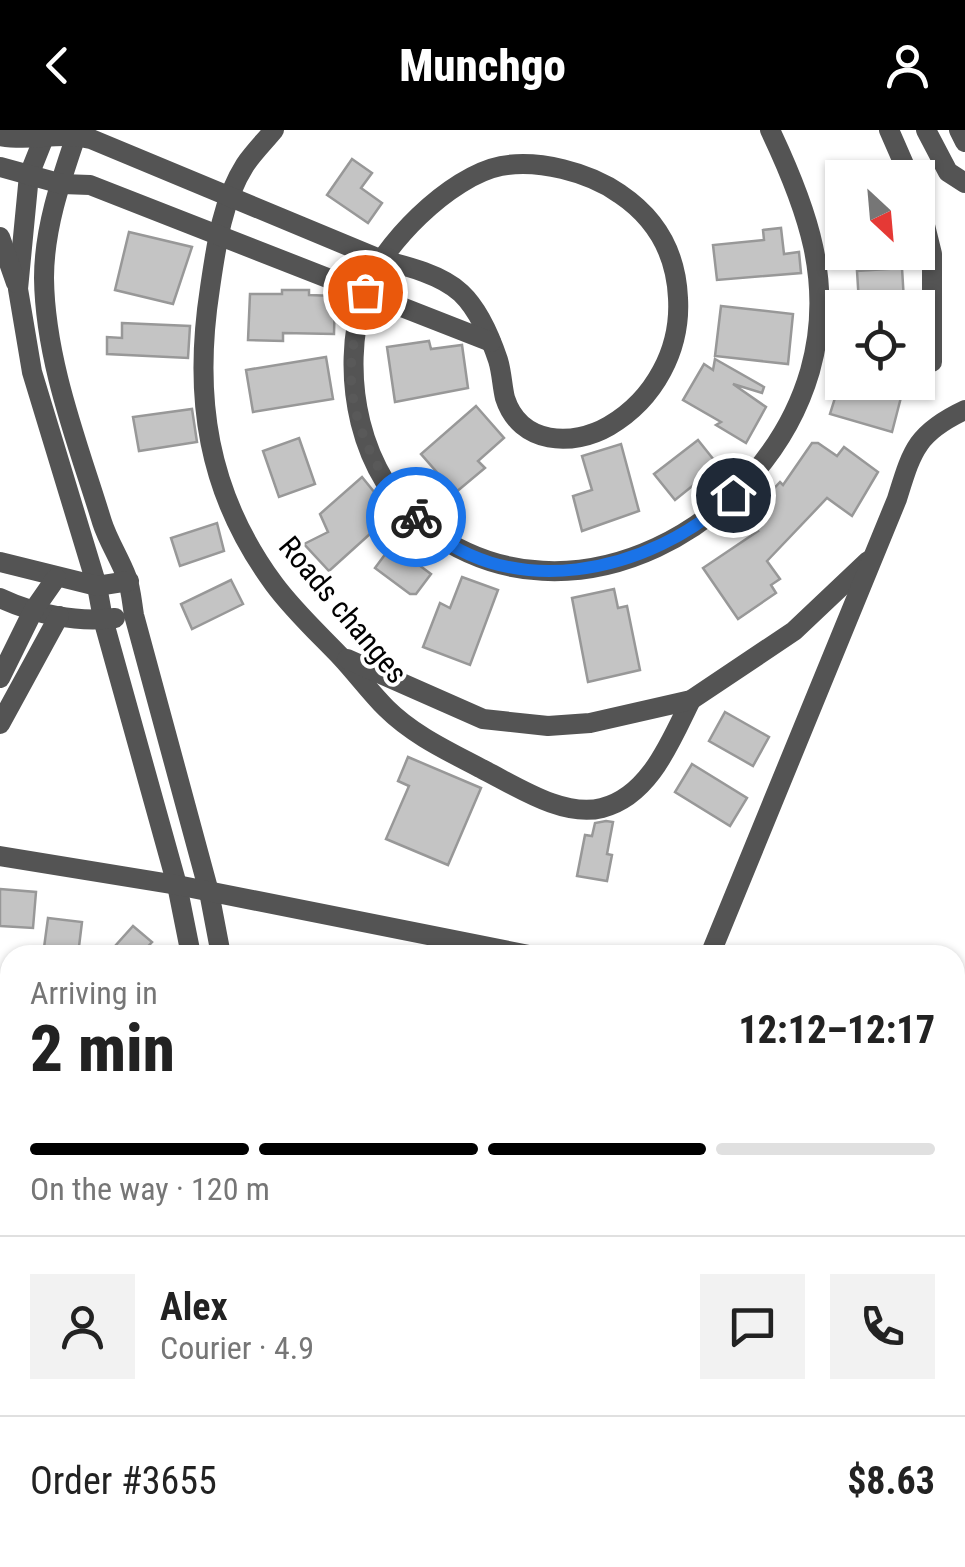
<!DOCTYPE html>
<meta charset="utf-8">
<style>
:root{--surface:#fff;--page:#f2f2f2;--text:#222;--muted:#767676;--line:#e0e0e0;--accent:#000}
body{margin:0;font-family:"Roboto Condensed",sans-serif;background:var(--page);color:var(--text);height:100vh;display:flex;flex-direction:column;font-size:38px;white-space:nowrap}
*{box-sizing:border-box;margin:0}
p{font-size:32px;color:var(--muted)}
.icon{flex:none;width:55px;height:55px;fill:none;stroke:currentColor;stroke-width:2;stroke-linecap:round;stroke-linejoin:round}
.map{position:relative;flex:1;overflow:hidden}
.panel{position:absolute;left:0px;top:815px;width:965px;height:622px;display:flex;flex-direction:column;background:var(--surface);border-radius:30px 30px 0 0;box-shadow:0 2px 8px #0004}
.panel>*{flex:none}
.needle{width:65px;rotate:154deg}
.fabs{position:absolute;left:825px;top:30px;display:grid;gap:20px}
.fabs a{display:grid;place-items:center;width:110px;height:110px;border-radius:0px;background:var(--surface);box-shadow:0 2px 8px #0004;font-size:50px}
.pin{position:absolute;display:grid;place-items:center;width:85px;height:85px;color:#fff;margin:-42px;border:5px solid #fff;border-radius:50%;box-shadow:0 2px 10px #0007}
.courier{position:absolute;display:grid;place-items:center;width:100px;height:100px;margin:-50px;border:8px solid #1a73e8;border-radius:50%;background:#fff;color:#222;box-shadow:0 2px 12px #0007}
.headline em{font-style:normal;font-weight:800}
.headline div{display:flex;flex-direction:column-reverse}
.headline{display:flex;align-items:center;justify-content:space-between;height:170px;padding:0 30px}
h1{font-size:65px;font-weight:800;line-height:75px}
.bar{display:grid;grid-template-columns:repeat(4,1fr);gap:15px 10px;align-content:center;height:120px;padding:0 30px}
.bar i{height:12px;border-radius:8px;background:var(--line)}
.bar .active{background:var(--accent)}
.bar p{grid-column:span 4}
.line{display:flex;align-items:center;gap:25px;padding:0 30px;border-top:2px solid var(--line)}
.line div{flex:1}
.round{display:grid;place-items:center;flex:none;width:105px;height:105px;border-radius:0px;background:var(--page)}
header{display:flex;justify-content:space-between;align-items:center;height:130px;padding:0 30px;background:var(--accent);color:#fff;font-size:45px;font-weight:800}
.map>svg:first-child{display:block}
.building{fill:#c4c4c4;stroke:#989898;stroke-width:2.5}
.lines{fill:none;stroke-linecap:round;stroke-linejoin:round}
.minor{stroke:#545454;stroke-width:20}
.done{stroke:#595959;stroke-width:10;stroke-dasharray:0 18}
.route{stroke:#1a73e8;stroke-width:12}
.labels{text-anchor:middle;stroke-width:8;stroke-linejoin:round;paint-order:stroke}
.street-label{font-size:30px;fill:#000;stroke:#fff}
</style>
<header><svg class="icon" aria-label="back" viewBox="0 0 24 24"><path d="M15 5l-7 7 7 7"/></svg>Munchgo<svg class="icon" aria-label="person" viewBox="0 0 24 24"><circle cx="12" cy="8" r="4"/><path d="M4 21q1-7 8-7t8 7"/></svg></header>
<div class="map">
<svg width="965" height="1437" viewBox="0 0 965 1437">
<rect width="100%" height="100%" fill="#fff"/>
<g class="building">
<path d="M 352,29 L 372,43 L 361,58 L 382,73 L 368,93 L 327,65 Z"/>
<path d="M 781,98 L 784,124 L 799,122 L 801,143 L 717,150 L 713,115 L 764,110 L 763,100 Z"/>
<path d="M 129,102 L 192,117 L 173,174 L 115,160 Z"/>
<path d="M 902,138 L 904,171 L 859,173 L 857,141 Z"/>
<path d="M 282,160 L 309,160 L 309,165 L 335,166 L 334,204 L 283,203 L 283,211 L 248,210 L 250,164 L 282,164 Z"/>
<path d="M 721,176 L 793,184 L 788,234 L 715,226 Z"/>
<path d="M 122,193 L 190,196 L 188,228 L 107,224 L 107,207 L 122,208 Z"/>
<path d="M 429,211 L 431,219 L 462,215 L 468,258 L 395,272 L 387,217 Z"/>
<path d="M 326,227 L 333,269 L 253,282 L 246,240 Z"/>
<path d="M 715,229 L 764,257 L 762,263 L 733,254 L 766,277 L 746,313 L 716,295 L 721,292 L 683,270 L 704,234 L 713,240 Z"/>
<path d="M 840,252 L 905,252 L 892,302 L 830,284 Z"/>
<path d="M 476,276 L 504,308 L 478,331 L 485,338 L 455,363 L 421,324 Z"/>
<path d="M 192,279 L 197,312 L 139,321 L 133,287 Z"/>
<path d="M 299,308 L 315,354 L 279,367 L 263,321 Z"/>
<path d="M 698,310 L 722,340 L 700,358 L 696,353 L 675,370 L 654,344 Z"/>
<path d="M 812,313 L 818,313 L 837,326 L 844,317 L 878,342 L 852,386 L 827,368 L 767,431 L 780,449 L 771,455 L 776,463 L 738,489 L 703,438 L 758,401 L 752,395 L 772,373 L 766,367 L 780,352 L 783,355 Z"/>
<path d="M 621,314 L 639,381 L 582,401 L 573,366 L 592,360 L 582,326 Z"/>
<path d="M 362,347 L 392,384 L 329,441 L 304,414 L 328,402 L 320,384 Z"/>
<path d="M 217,393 L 224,421 L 180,436 L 171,408 Z"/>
<path d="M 392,415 L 431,444 L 416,464 L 410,464 L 375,438 Z"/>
<path d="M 462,447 L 498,460 L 470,535 L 423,517 L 440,473 L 450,478 Z"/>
<path d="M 231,450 L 243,474 L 192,499 L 181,474 Z"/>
<path d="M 614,459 L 618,478 L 627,476 L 640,540 L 588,552 L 572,468 Z"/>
<path d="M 725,582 L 769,607 L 753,636 L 709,611 Z"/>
<path d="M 408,627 L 481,658 L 448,735 L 386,709 L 409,656 L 398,651 Z"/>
<path d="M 692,634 L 747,668 L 730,696 L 675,662 Z"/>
<path d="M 606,691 L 613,692 L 607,724 L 612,725 L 607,751 L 577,746 L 585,705 L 592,706 L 595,693 Z"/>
<path d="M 0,759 L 36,762 L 33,798 L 0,796 Z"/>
<path d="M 48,788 L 82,792 L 78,825 L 43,825 Z"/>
<path d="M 133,796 L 152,812 L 140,825 L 107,825 Z"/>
</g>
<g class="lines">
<g class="minor">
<path d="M 47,0 L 29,45 L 18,159 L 32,242 L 97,456 L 103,489 L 177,755 L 191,825"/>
<path d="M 78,0 C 62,47 44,97 44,148 C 45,231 78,314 102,392 C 108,411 120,429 127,448 C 131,459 132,473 134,485 L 209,762 L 221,825"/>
<path d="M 274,0 C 265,11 253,23 245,35 C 222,71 216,117 210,158 C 193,267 207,363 274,454 C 294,481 318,503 341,527 C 356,543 370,562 386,578 C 413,605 448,621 482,639 C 516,656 563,688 602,678 C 650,666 671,610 691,570"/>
<path d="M 889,0 L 910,48"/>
<path d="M 926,0 L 948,42 L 965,53"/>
<path d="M 959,0 L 965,12"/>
<path d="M 0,6 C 31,12 60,1 91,9 L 382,130 C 407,136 442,145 461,163 C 478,179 491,209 498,230 C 502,243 502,256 505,268 C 520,315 573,317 609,296 C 655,269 681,219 678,168 C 676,123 657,89 620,64 C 589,42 538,29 501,36 C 450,46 380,116 364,164 C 339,244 358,348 429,400 C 572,504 765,396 810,241 C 835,153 807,78 770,0"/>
<path d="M 0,37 L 62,54 L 90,55 L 491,212"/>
<path d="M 918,67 L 932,124 L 932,232"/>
<path d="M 0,107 L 16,153"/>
<path d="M 0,432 L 97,456 L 129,451"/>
<path d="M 0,468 C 34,484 77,493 115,488"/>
<path d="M 347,529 L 483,589 L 548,596 L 590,593 L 691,570 L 794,501 L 868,431"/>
<path d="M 0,548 L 33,481 L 56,448"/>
<path d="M 0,594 L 59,486"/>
<path d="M 0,726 L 177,755 L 529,825"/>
<path d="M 710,825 L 897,369 C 912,321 916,303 965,280"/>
<path d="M 0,881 L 10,886"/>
<path d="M 0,1096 L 10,1094"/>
<path d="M 0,1338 L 10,1345"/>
<path d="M 312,1428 L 314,1437"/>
<path d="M 338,1428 L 340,1437"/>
<path d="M 233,1437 L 240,1428"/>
<path d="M 468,1437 L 472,1428"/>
</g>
</g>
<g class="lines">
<path class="done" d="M 365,162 C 360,187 351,214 351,240 C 350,294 379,349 416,387"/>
<path class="route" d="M 416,387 C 503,477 652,444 733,365"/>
</g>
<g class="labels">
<g class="street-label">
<text transform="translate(343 480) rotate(50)" y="10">Roads changes</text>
</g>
</g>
</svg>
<div class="fabs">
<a><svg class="needle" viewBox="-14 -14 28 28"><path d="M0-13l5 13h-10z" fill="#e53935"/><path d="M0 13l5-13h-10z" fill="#767676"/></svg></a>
<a><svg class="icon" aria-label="locate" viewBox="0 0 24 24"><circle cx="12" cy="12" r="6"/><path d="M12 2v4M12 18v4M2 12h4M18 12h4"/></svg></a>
</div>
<div class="pin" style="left:365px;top:162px;background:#ea580c"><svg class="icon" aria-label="bag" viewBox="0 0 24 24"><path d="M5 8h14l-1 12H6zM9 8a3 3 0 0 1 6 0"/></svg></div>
<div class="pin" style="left:733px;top:365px;background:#1f2937"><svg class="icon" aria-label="home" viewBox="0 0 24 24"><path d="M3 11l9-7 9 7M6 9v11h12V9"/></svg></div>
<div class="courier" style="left:416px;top:387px"><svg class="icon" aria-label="bike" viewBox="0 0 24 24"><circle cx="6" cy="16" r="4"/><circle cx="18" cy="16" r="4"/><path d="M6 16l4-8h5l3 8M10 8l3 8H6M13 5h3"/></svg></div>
<section class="panel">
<div class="headline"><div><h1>2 min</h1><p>Arriving in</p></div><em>12:12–12:17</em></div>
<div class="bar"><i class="active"></i><i class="active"></i><i class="active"></i><i></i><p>On the way · 120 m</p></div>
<div class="line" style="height:180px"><a class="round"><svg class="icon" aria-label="person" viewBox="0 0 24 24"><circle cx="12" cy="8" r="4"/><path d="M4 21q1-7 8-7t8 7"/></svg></a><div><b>Alex</b><p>Courier · 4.9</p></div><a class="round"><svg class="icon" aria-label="chat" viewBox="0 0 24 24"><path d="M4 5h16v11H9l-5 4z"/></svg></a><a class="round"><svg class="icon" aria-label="phone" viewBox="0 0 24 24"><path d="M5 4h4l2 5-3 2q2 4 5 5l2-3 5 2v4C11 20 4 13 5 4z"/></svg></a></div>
<div class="line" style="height:130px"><div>Order #3655</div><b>$8.63</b></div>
</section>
</div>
